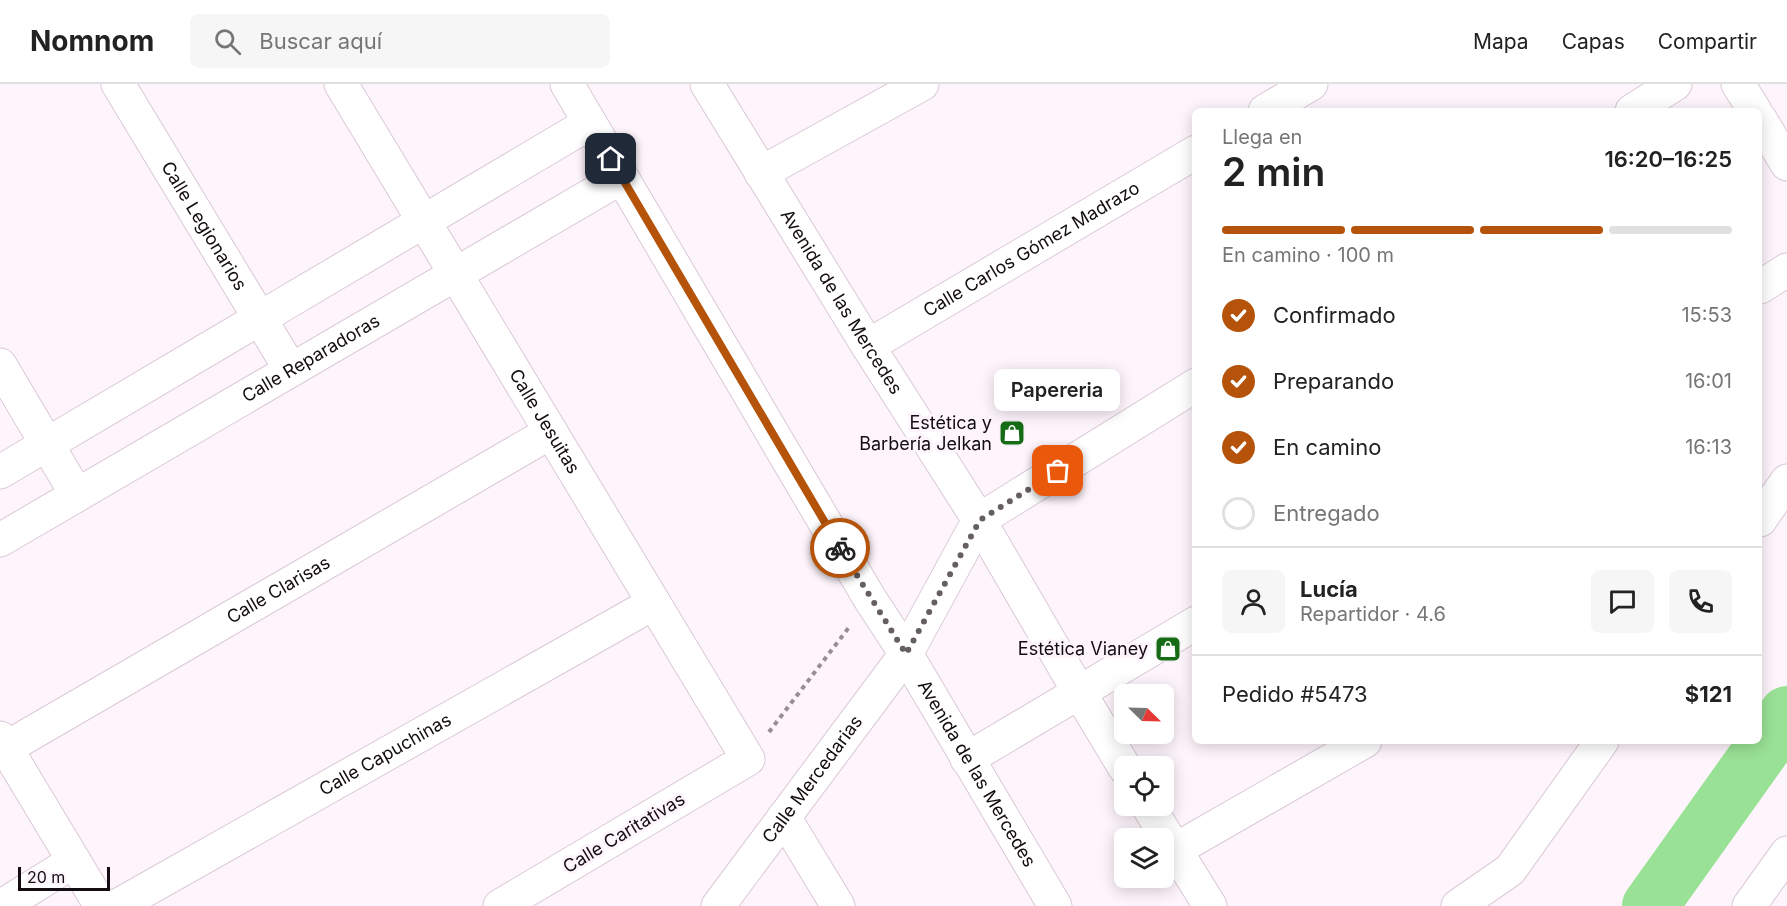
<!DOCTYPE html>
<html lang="es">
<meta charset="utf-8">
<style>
:root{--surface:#fff;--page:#f6f6f6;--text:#222;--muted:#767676;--line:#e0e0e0;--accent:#b45309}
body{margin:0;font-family:Inter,sans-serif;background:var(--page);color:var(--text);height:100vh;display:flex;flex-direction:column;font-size:22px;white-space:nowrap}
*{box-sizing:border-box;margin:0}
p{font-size:20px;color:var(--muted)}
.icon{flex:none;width:33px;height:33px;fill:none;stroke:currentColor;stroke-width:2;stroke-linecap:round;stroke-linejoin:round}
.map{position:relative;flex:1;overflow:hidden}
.sheet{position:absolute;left:1192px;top:24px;width:570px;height:636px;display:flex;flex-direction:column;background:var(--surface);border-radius:9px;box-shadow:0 3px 15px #0003}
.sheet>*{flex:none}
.needle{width:39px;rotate:113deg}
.fabs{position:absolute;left:1114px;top:600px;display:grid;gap:12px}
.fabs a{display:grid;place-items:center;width:60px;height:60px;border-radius:9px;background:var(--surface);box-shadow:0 3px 15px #0003;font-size:30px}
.scale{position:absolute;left:18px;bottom:15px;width:92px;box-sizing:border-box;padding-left:6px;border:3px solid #130d11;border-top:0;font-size:16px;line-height:21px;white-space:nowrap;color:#130d11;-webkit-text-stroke:4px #fef4fb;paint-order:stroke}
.pin{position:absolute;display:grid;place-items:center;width:51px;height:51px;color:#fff;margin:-26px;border-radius:12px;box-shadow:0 3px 9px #0006}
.courier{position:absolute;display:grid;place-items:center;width:60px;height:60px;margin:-30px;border:4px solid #b45309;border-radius:50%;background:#fff;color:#222;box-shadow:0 2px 8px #0007}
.bubble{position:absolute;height:42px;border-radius:9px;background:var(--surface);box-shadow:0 3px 15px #0003;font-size:20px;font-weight:600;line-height:42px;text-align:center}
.head em{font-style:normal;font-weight:600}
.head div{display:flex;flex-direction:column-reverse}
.head{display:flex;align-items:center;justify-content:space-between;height:102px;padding:0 30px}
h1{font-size:39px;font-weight:600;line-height:45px}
.bar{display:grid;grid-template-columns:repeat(4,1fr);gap:9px 6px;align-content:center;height:72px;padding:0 30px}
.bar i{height:8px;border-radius:4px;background:var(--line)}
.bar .on{background:var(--accent)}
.bar p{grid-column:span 4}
.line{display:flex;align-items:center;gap:15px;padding:0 30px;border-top:2px solid var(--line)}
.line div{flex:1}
.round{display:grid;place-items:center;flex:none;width:63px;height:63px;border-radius:9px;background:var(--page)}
ol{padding:0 30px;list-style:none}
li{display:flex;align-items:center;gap:18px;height:66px}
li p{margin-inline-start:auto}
li .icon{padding:6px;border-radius:50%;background:var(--accent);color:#fff;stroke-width:4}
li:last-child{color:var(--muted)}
li i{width:33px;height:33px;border:3px solid var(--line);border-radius:50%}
header{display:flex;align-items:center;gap:36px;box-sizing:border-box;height:84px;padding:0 30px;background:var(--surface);border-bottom:2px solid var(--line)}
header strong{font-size:28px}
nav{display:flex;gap:33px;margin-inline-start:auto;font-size:21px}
.search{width:420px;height:54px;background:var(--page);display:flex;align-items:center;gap:15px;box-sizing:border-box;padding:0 21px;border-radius:9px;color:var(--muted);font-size:22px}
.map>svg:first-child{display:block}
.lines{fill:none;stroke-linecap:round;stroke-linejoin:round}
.river{stroke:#99e194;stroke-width:56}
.minor-casing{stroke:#dac9d6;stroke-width:35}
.path{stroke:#978e94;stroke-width:4;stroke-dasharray:4.5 4.5;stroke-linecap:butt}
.minor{stroke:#fff;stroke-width:33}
.done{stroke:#655e63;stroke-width:6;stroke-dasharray:0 10.8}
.route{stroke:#b45309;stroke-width:8}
.labels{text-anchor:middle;stroke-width:6;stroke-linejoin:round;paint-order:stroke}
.street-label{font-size:18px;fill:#130d11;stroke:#fef4fb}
.poi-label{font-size:18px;fill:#130d11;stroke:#fef4fb;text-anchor:end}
</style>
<header>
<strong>Nomnom</strong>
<div class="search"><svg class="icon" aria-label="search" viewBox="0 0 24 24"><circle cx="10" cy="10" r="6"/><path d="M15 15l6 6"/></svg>Buscar aquí</div>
<nav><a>Mapa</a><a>Capas</a><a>Compartir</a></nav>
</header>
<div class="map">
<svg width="1787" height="822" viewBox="0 0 1787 822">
<rect width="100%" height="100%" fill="#fef4fb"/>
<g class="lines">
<path class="river" d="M 1650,822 L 1787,630"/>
<g class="minor-casing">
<g id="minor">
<path id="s1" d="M 118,0 L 291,286"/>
<path id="s2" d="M 341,0 L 748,675 L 500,822"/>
<path id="s3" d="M 567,0 L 870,515 L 906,570 L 1055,822"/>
<path id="s4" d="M 707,0 L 868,262 L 979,436 L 1079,608 L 1125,684"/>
<path d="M 1738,0 L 1755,27"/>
<path d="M 1265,27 L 1311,0"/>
<path d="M 1632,27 L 1675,0"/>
<path d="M 1760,35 L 1787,80"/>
<path d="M 761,89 L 922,0"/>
<path d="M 1760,203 L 1787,186"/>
<path id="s5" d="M 868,262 L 1196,68"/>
<path d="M 0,281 L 77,411"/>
<path d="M 0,388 L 590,39"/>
<path d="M 1760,436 L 1787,397"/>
<path id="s6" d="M 0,456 L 622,93"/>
<path d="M 0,654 L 101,822"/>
<path id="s7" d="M 6,664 L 551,348"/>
<path d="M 967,675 L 1196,539"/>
<path d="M 1148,722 L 1210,822"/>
<path d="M 784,733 L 838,822"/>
<path d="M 1175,766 L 1365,657"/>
<path d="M 2,822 L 74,777"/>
<path id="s8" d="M 117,822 L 654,519"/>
<path id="s9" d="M 718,822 L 906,570 L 979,436 L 1196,301"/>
<path d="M 1458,822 L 1510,786 L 1602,657"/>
<path d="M 1749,822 L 1787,769"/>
</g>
</g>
<path class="path" d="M 769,648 L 850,542"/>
<use href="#minor" class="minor"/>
</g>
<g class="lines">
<path class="done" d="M 840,464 L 906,570 L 980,436 L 1058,387"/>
<path class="route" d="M 611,75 L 840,464"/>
</g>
<defs>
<g id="shop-square" transform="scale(1.35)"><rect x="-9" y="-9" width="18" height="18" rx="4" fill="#166c14" stroke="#fef4fb"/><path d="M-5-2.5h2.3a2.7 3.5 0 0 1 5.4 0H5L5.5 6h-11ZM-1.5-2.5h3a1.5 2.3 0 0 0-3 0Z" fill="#fff"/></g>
</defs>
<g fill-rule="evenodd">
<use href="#shop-square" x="1012" y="349"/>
<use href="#shop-square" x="1168" y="565"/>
</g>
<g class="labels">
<g class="street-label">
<text dy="6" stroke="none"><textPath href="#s1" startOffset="166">Calle Legionarios</textPath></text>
<text dy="6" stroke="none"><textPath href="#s5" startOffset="190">Calle Carlos Gómez Madrazo</textPath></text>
<text dy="6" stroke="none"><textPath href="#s4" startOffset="256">Avenida de las Mercedes</textPath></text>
<text dy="6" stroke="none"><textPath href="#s6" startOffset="360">Calle Reparadoras</textPath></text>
<text dy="6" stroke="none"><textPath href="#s2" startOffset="394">Calle Jesuitas</textPath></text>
<text dy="6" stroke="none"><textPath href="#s7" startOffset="315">Calle Clarisas</textPath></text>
<text dy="6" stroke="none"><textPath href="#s8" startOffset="308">Calle Capuchinas</textPath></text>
<text dy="6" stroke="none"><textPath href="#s3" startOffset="802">Avenida de las Mercedes</textPath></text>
<text dy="6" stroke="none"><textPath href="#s9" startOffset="158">Calle Mercedarias</textPath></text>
<text transform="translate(624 749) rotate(-31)" y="6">Calle Caritativas</text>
</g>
<g class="poi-label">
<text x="992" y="345">Estética y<tspan x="992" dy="21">Barbería Jelkan</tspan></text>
<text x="1148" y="571">Estética Vianey</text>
</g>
</g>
</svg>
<div class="fabs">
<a><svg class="needle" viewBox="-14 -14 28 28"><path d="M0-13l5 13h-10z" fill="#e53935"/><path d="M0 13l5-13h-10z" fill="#767676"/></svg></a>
<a><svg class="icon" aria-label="locate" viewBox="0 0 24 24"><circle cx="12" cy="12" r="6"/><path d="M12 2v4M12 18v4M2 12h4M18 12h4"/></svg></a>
<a><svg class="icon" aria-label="layers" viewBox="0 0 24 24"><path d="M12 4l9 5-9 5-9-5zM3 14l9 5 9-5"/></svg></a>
</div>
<div class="scale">20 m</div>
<div class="pin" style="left:1058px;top:387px;background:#ea580c"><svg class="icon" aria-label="bag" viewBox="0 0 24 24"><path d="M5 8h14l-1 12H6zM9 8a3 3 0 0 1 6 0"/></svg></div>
<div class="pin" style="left:611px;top:75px;background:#1f2937"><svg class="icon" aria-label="home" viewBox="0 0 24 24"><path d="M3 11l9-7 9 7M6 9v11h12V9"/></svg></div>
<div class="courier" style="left:840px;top:464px"><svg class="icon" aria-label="bike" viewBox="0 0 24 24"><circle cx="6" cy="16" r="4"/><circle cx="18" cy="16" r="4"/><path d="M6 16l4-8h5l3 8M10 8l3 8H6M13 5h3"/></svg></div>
<div class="bubble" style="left:994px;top:285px;width:126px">Papereria</div>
<section class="sheet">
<div class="head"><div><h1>2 min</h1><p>Llega en</p></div><em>16:20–16:25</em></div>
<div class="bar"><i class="on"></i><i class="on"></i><i class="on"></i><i></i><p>En camino · 100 m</p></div>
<ol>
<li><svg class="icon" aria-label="check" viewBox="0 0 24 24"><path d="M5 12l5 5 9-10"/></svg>Confirmado<p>15:53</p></li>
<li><svg class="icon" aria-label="check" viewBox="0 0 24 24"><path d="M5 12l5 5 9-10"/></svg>Preparando<p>16:01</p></li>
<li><svg class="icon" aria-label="check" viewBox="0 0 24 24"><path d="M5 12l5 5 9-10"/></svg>En camino<p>16:13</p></li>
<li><i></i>Entregado</li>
</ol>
<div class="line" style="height:108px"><a class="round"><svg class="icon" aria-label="person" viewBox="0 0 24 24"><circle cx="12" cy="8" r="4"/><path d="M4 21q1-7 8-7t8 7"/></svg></a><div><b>Lucía</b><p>Repartidor · 4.6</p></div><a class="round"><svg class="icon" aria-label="chat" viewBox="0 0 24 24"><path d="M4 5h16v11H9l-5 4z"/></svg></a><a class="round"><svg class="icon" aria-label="phone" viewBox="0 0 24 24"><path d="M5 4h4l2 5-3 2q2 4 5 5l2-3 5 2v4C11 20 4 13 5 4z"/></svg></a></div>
<div class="line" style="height:78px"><div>Pedido #5473</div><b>$121</b></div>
</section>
</div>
